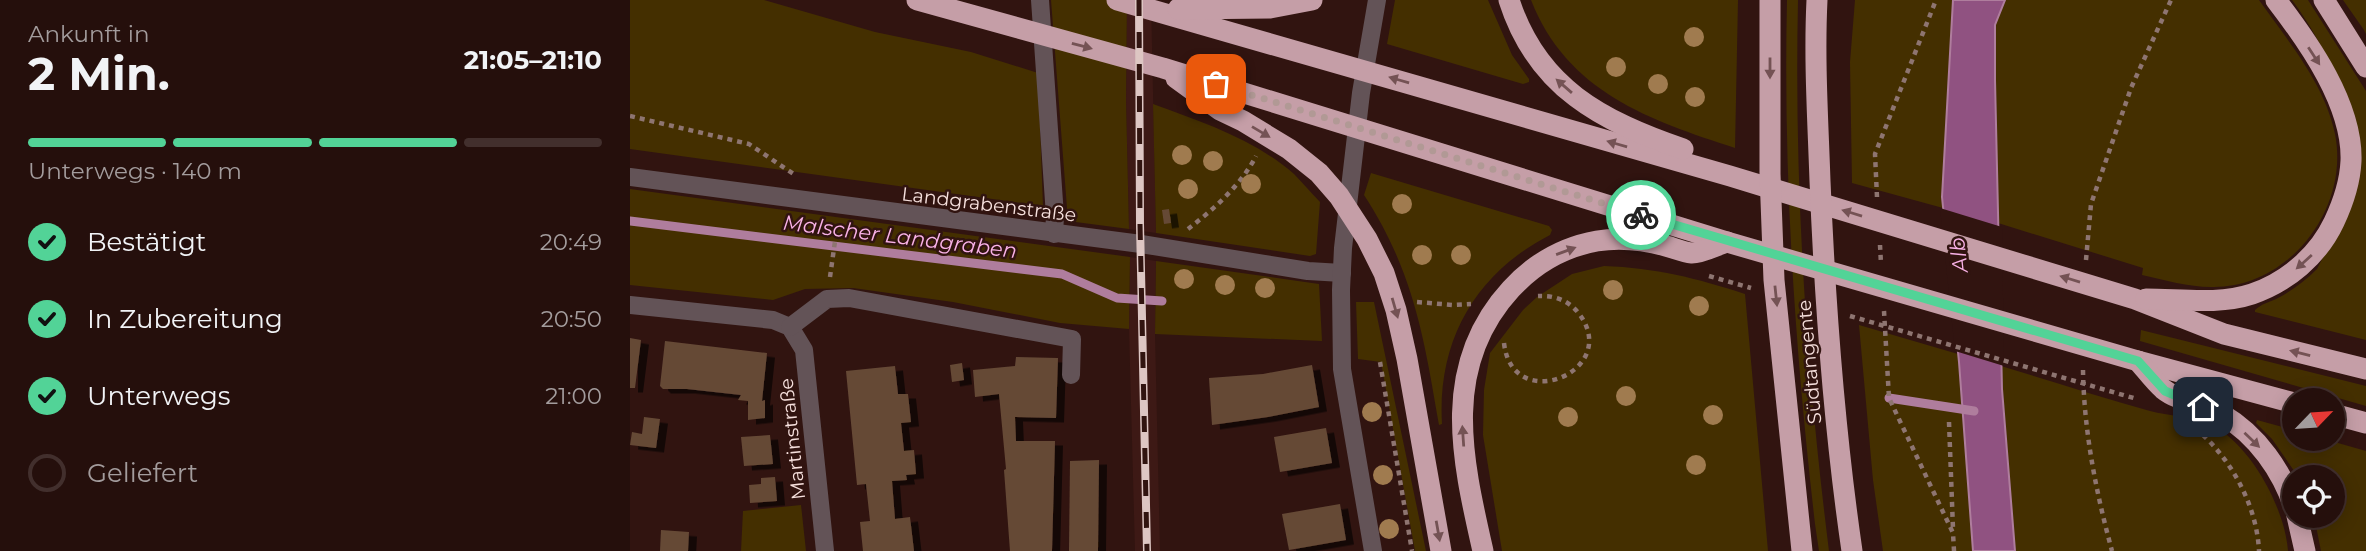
<!DOCTYPE html>
<html lang="de">
<meta charset="utf-8">
<style>
:root{--surface:#250f0c;--page:#2d1815;--text:#f1f3f6;--muted:#a39c9d;--line:#422f2d;--accent:#52d397}
body{margin:0;font-family:Montserrat,sans-serif;background:var(--page);color:var(--text);height:100vh;display:flex;flex-direction:column;font-size:26px;white-space:nowrap}
*{box-sizing:border-box;margin:0}
p{font-size:23px;color:var(--muted)}
.icon{flex:none;width:38px;height:38px;fill:none;stroke:currentColor;stroke-width:2;stroke-linecap:round;stroke-linejoin:round}
.map{position:relative;flex:1;overflow:hidden}
.details{display:flex;flex-direction:column;background:var(--surface);width:630px}
.details>*{flex:none}
.needle{width:46px;rotate:65deg}
.fabs{position:absolute;left:1652px;top:388px;display:grid;gap:14px}
.fabs a{display:grid;place-items:center;width:63px;height:63px;border-radius:50%;background:var(--surface);box-shadow:0 4px 18px #0003,0 0 0 2px var(--line);font-size:35px}
.pin{position:absolute;display:grid;place-items:center;width:60px;height:60px;color:#fff;margin:-30px;border-radius:14px;box-shadow:0 4px 10px #0006}
.courier{position:absolute;display:grid;place-items:center;width:70px;height:70px;margin:-35px;border:5px solid #52d397;border-radius:50%;background:#fff;color:#222;box-shadow:0 2px 9px #0007}
.headline em{font-style:normal;font-weight:700}
.headline div{display:flex;flex-direction:column-reverse}
.headline{display:flex;align-items:center;justify-content:space-between;height:119px;padding:0 28px}
h1{font-size:46px;font-weight:700;line-height:52px}
.bar{display:grid;grid-template-columns:repeat(4,1fr);gap:10px 7px;align-content:center;height:84px;padding:0 28px}
.bar i{height:9px;border-radius:5px;background:var(--line)}
.bar .on{background:var(--accent)}
.bar p{grid-column:span 4}
ol{padding:0 28px;list-style:none}
li{display:flex;align-items:center;gap:21px;height:77px}
li p{margin-inline-start:auto}
li .icon{padding:7px;border-radius:50%;background:var(--accent);color:#111;stroke-width:4}
li:last-child{color:var(--muted)}
li i{width:38px;height:38px;border:4px solid var(--line);border-radius:50%}
main{display:flex;flex:1;min-height:0}
.map>svg:first-child{display:block}
.built{fill:#3d1915}
.green{fill:#442f00}
.water{fill:#905281;stroke:#af7d9d;stroke-width:2}
.pier{fill:#311410}
.lines{fill:none;stroke-linecap:round;stroke-linejoin:round}
.stream{stroke:#af7d9d;stroke-width:9}
.building{fill:#654936;filter:url(#shadow)}
.path{stroke:#8e7571;stroke-width:4.5;stroke-dasharray:5 5;stroke-linecap:butt}
.minor{stroke:#635357;stroke-width:18}
.highway{stroke:#c59ea7;stroke-width:21}
.rail-casing{stroke:#ddc6c3;stroke-width:8}
.rail{stroke:#311410;stroke-width:5;stroke-dasharray:16;stroke-linecap:butt}
.tree{fill:#a07b4f}
.oneway{fill:#745254}
.done{stroke:#b19995;stroke-width:7;stroke-dasharray:0 12.6}
.route{stroke:#52d397;stroke-width:9}
.labels{text-anchor:middle;stroke-width:5;stroke-linejoin:round;paint-order:stroke}
.street-label{font-size:19px;fill:#f6e0dd;stroke:#311410}
.water-label{font-size:21px;font-style:italic;fill:#f9b2e7;stroke:#311410}
</style>
<main>
<section class="details">
<div class="headline"><div><h1>2 Min.</h1><p>Ankunft in</p></div><em>21:05–21:10</em></div>
<div class="bar"><i class="on"></i><i class="on"></i><i class="on"></i><i></i><p>Unterwegs · 140 m</p></div>
<ol>
<li><svg class="icon" aria-label="check" viewBox="0 0 24 24"><path d="M5 12l5 5 9-10"/></svg>Bestätigt<p>20:49</p></li>
<li><svg class="icon" aria-label="check" viewBox="0 0 24 24"><path d="M5 12l5 5 9-10"/></svg>In Zubereitung<p>20:50</p></li>
<li><svg class="icon" aria-label="check" viewBox="0 0 24 24"><path d="M5 12l5 5 9-10"/></svg>Unterwegs<p>21:00</p></li>
<li><i></i>Geliefert</li>
</ol>
</section>
<div class="map">
<svg width="1736" height="551" viewBox="0 0 1736 551">
<defs>
<filter id="shadow"><feDropShadow dx="8" dy="4.5" stdDeviation="0" flood-color="#0009"/></filter>
</defs>
<rect width="100%" height="100%" fill="#311410"/>
<g class="built">
<path d="M 497,0 L 521,0 L 526,233 L 499,229 L 496,100 Z"/>
<path d="M 500,257 L 526,261 L 525,334 L 530,551 L 505,551 L 499,329 Z"/>
</g>
<g class="green">
<path d="M 0,0 L 134,0 L 245,32 L 341,52 L 408,73 L 413,206 L 0,149 Z"/>
<path d="M 421,0 L 497,0 L 496,100 L 499,229 L 438,221 Z"/>
<path d="M 765,0 L 858,0 L 882,55 L 899,79 L 899,82 L 893,84 L 757,44 Z"/>
<path d="M 901,0 L 1108,0 L 1105,148 C 1019,120 937,92 901,0 Z"/>
<path d="M 1157,0 L 1168,0 C 1164,184 1176,368 1199,551 L 1189,551 L 1185,524 C 1165,350 1153,175 1157,0 Z"/>
<path d="M 1225,0 L 1323,0 L 1313,208 L 1222,183 L 1220,62 Z"/>
<path d="M 1375,0 L 1629,0 C 1658,41 1695,84 1705,134 C 1720,208 1659,289 1581,287 C 1558,287 1535,280 1512,275 L 1513,268 L 1368,223 L 1365,25 Z"/>
<path d="M 1662,0 L 1678,0 L 1736,91 L 1736,340 L 1625,312 L 1625,310 C 1631,304 1640,302 1648,298 C 1663,290 1675,281 1687,269 C 1736,177 1726,86 1662,0 Z"/>
<path d="M 1713,0 L 1736,0 L 1736,34 L 1734,30 Z"/>
<path d="M 523,104 C 572,122 624,139 664,174 C 673,183 681,193 690,202 L 686,254 L 680,256 L 526,233 Z"/>
<path d="M 741,173 L 919,226 L 922,230 L 920,235 C 846,273 807,340 812,424 L 809,425 C 794,338 784,272 734,195 Z"/>
<path d="M 0,189 L 500,257 L 499,329 L 430,323 L 323,302 L 223,288 L 175,289 L 143,300 L 0,285 Z"/>
<path d="M 526,261 L 689,284 L 692,341 L 525,334 Z"/>
<path d="M 974,266 C 1026,268 1066,278 1115,294 L 1138,551 L 872,551 L 853,435 L 854,390 L 860,353 L 893,310 L 907,297 L 942,274 Z"/>
<path d="M 726,302 L 744,302 L 796,551 L 785,551 L 751,362 L 728,359 Z"/>
<path d="M 1229,325 L 1328,354 L 1343,551 L 1253,551 L 1243,480 Z"/>
<path d="M 1511,330 L 1736,386 L 1736,406 L 1510,341 Z"/>
<path d="M 1371,366 C 1421,381 1470,397 1520,411 C 1539,416 1561,416 1578,423 C 1620,442 1655,508 1658,551 L 1385,551 Z"/>
<path d="M 1627,420 L 1664,430 L 1664,439 L 1694,439 L 1736,451 L 1736,551 L 1691,551 L 1684,516 L 1703,516 L 1703,478 L 1669,478 L 1642,439 L 1626,423 Z"/>
<path d="M 171,505 L 176,551 L 111,551 L 113,511 Z"/>
</g>
<path class="water" d="M 1323,0 L 1375,0 L 1365,25 L 1365,80 L 1372,389 L 1385,551 L 1343,551 L 1329,362 L 1312,197 Z"/>
<path class="pier" d="M 1310,208 L 1372,227 L 1374,366 L 1325,351 Z"/>
<g class="lines">
<g class="stream">
<path d="M 0,221 L 432,274 L 487,298 L 532,301"/>
<path d="M 1259,398 L 1344,411"/>
</g>
</g>
<g class="building">
<path d="M 539,209 L 541,223 L 534,224 L 532,210 Z"/>
<path d="M 0,338 L 11,340 L 5,388 L 0,388 Z"/>
<path d="M 35,341 L 137,353 L 132,401 L 135,400 L 135,418 L 118,420 L 118,401 L 108,400 L 111,395 L 57,389 L 33,389 L 30,386 Z"/>
<path d="M 386,357 L 428,358 L 426,418 L 385,417 L 386,441 L 425,441 L 422,551 L 380,551 L 374,470 L 376,469 L 369,394 L 345,397 L 343,370 L 385,366 Z"/>
<path d="M 332,363 L 334,380 L 322,382 L 320,365 Z"/>
<path d="M 682,365 L 689,407 L 638,417 L 582,425 L 579,378 L 633,374 Z"/>
<path d="M 265,366 L 268,394 L 278,394 L 281,422 L 271,423 L 274,451 L 284,450 L 286,474 L 276,475 L 277,480 L 262,481 L 265,519 L 280,517 L 284,551 L 233,551 L 230,522 L 240,521 L 236,484 L 227,485 L 216,371 Z"/>
<path d="M 14,417 L 30,419 L 26,448 L 0,445 L 2,432 L 12,434 Z"/>
<path d="M 696,428 L 702,463 L 650,472 L 644,437 Z"/>
<path d="M 140,435 L 143,464 L 114,466 L 111,437 Z"/>
<path d="M 469,460 L 468,551 L 439,551 L 440,461 Z"/>
<path d="M 145,477 L 147,501 L 120,503 L 119,485 L 131,484 L 131,478 Z"/>
<path d="M 710,504 L 716,540 L 659,550 L 652,514 Z"/>
<path d="M 31,530 L 59,532 L 58,551 L 30,551 Z"/>
</g>
<g class="lines">
<g class="path">
<path d="M 0,116 L 119,144 L 165,175"/>
<path d="M 1247,197 L 1245,154 L 1306,0"/>
<path d="M 558,229 C 583,210 612,184 626,156"/>
<path d="M 1250,245 L 1251,264"/>
<path d="M 1456,260 L 1461,204 L 1501,88 L 1541,0"/>
<path d="M 1079,276 L 1121,288"/>
<path d="M 200,277 L 207,227"/>
<path d="M 787,302 L 823,305 L 841,304"/>
<path d="M 1254,311 L 1259,398 L 1323,533 L 1324,551"/>
<path d="M 1220,316 L 1507,399"/>
<path d="M 874,343 C 882,416 991,372 950,315 C 940,301 925,295 908,296"/>
<path d="M 750,362 L 782,551"/>
<path d="M 1453,370 C 1454,432 1466,492 1482,551"/>
<path d="M 1319,422 L 1323,529"/>
<path d="M 1573,435 C 1604,464 1627,508 1629,551"/>
</g>
<g class="minor">
<path d="M 410,0 L 425,216 L 424,234"/>
<path d="M 0,177 L 511,244 L 678,271 L 712,273"/>
<path d="M 0,305 L 143,320 L 160,327 L 174,350 L 195,551"/>
<path d="M 160,327 L 197,299 L 219,298 L 442,339 L 441,375"/>
<path d="M 743,551 L 712,369 L 711,290 L 713,248 L 731,93 L 747,0"/>
</g>
<g class="highway">
<path d="M 287,0 L 533,68 L 1097,242 L 1508,361 L 1664,403"/>
<path d="M 487,0 L 1100,176 L 1505,299 L 1594,334 L 1736,369"/>
<path d="M 879,0 C 907,88 972,121 1053,149"/>
<path d="M 1140,0 L 1140,174 L 1144,280 L 1172,551"/>
<path d="M 1187,0 C 1184,60 1188,121 1190,181 C 1195,304 1204,428 1222,551"/>
<path d="M 1694,0 L 1736,67"/>
<path d="M 548,9 L 640,8 L 682,0"/>
<path d="M 546,78 L 590,110 L 613,121 L 659,149 L 689,173 L 709,196 L 737,239 L 754,273 L 766,310 L 777,359 L 811,551"/>
<path d="M 1516,299 C 1550,299 1589,305 1622,294 C 1657,282 1688,256 1704,222 C 1713,203 1720,183 1721,161 C 1723,105 1679,43 1646,0"/>
<path d="M 1508,361 C 1516,370 1524,381 1533,389 C 1549,402 1575,404 1593,415 C 1627,435 1652,471 1664,507"/>
<path d="M 1703,414 L 1736,423"/>
<path d="M 1667,516 L 1675,551"/>
<path d="M 853,551 C 832,459 810,366 881,289 C 904,264 933,247 967,241 C 990,237 1014,240 1036,246 C 1044,248 1053,252 1062,253 C 1072,253 1087,245 1097,242"/>
</g>
<g class="rail-casing">
<path id="rail" d="M 509,0 L 510,224 L 517,551"/>
</g>
<use href="#rail" class="rail"/>
</g>
<g class="tree">
<circle cx="1064" cy="37" r="10"/>
<circle cx="986" cy="67" r="10"/>
<circle cx="1028" cy="84" r="10"/>
<circle cx="1065" cy="97" r="10"/>
<circle cx="552" cy="155" r="10"/>
<circle cx="583" cy="161" r="10"/>
<circle cx="621" cy="184" r="10"/>
<circle cx="558" cy="189" r="10"/>
<circle cx="772" cy="204" r="10"/>
<circle cx="792" cy="255" r="10"/>
<circle cx="831" cy="255" r="10"/>
<circle cx="554" cy="279" r="10"/>
<circle cx="595" cy="285" r="10"/>
<circle cx="635" cy="288" r="10"/>
<circle cx="983" cy="290" r="10"/>
<circle cx="1069" cy="306" r="10"/>
<circle cx="996" cy="396" r="10"/>
<circle cx="742" cy="412" r="10"/>
<circle cx="1083" cy="415" r="10"/>
<circle cx="938" cy="417" r="10"/>
<circle cx="1066" cy="465" r="10"/>
<circle cx="753" cy="475" r="10"/>
<circle cx="759" cy="529" r="10"/>
</g>
<defs><path id="oneway-solid" d="M-6-.8H1V-3.2L6.5 0L1 3.2V.8H-6Z" transform="scale(1.75)"/></defs>
<g class="oneway">
<use href="#oneway-solid" transform="translate(452 46) rotate(15)"/>
<use href="#oneway-solid" transform="translate(1684 56) rotate(57)"/>
<use href="#oneway-solid" transform="translate(1140 68) rotate(90)"/>
<use href="#oneway-solid" transform="translate(769 80) rotate(-164)"/>
<use href="#oneway-solid" transform="translate(934 86) rotate(-139)"/>
<use href="#oneway-solid" transform="translate(631 132) rotate(31)"/>
<use href="#oneway-solid" transform="translate(987 144) rotate(-164)"/>
<use href="#oneway-solid" transform="translate(1222 213) rotate(-163)"/>
<use href="#oneway-solid" transform="translate(936 251) rotate(-20)"/>
<use href="#oneway-solid" transform="translate(1674 262) rotate(138)"/>
<use href="#oneway-solid" transform="translate(1440 279) rotate(-163)"/>
<use href="#oneway-solid" transform="translate(1146 296) rotate(84)"/>
<use href="#oneway-solid" transform="translate(765 308) rotate(74)"/>
<use href="#oneway-solid" transform="translate(1670 353) rotate(-166)"/>
<use href="#oneway-solid" transform="translate(833 436) rotate(-94)"/>
<use href="#oneway-solid" transform="translate(1622 440) rotate(44)"/>
<use href="#oneway-solid" transform="translate(808 531) rotate(80)"/>
</g>
<g class="lines">
<path class="done" d="M 586,84 L 1011,215"/>
<path class="route" d="M 1011,215 L 1508,361 L 1535,391 L 1573,407"/>
</g>
<g class="labels">
<g class="street-label">
<text transform="translate(359 204) rotate(7)" y="7">Landgrabenstraße</text>
<text transform="translate(1179 362) rotate(-95)" y="7">Südtangente</text>
<text transform="translate(162 439) rotate(-96)" y="7">Martinstraße</text>
</g>
<g class="water-label">
<text transform="translate(270 237) rotate(7)" y="7">Malscher Landgraben</text>
<text transform="translate(1329 255) rotate(-96)" y="7">Alb</text>
</g>
</g>
</svg>
<div class="fabs">
<a><svg class="needle" viewBox="-14 -14 28 28"><path d="M0-13l5 13h-10z" fill="#e53935"/><path d="M0 13l5-13h-10z" fill="#a39c9d"/></svg></a>
<a><svg class="icon" aria-label="locate" viewBox="0 0 24 24"><circle cx="12" cy="12" r="6"/><path d="M12 2v4M12 18v4M2 12h4M18 12h4"/></svg></a>
</div>
<div class="pin" style="left:586px;top:84px;background:#ea580c"><svg class="icon" aria-label="bag" viewBox="0 0 24 24"><path d="M5 8h14l-1 12H6zM9 8a3 3 0 0 1 6 0"/></svg></div>
<div class="pin" style="left:1573px;top:407px;background:#1f2937"><svg class="icon" aria-label="home" viewBox="0 0 24 24"><path d="M3 11l9-7 9 7M6 9v11h12V9"/></svg></div>
<div class="courier" style="left:1011px;top:215px"><svg class="icon" aria-label="bike" viewBox="0 0 24 24"><circle cx="6" cy="16" r="4"/><circle cx="18" cy="16" r="4"/><path d="M6 16l4-8h5l3 8M10 8l3 8H6M13 5h3"/></svg></div>
</div>
</main>
